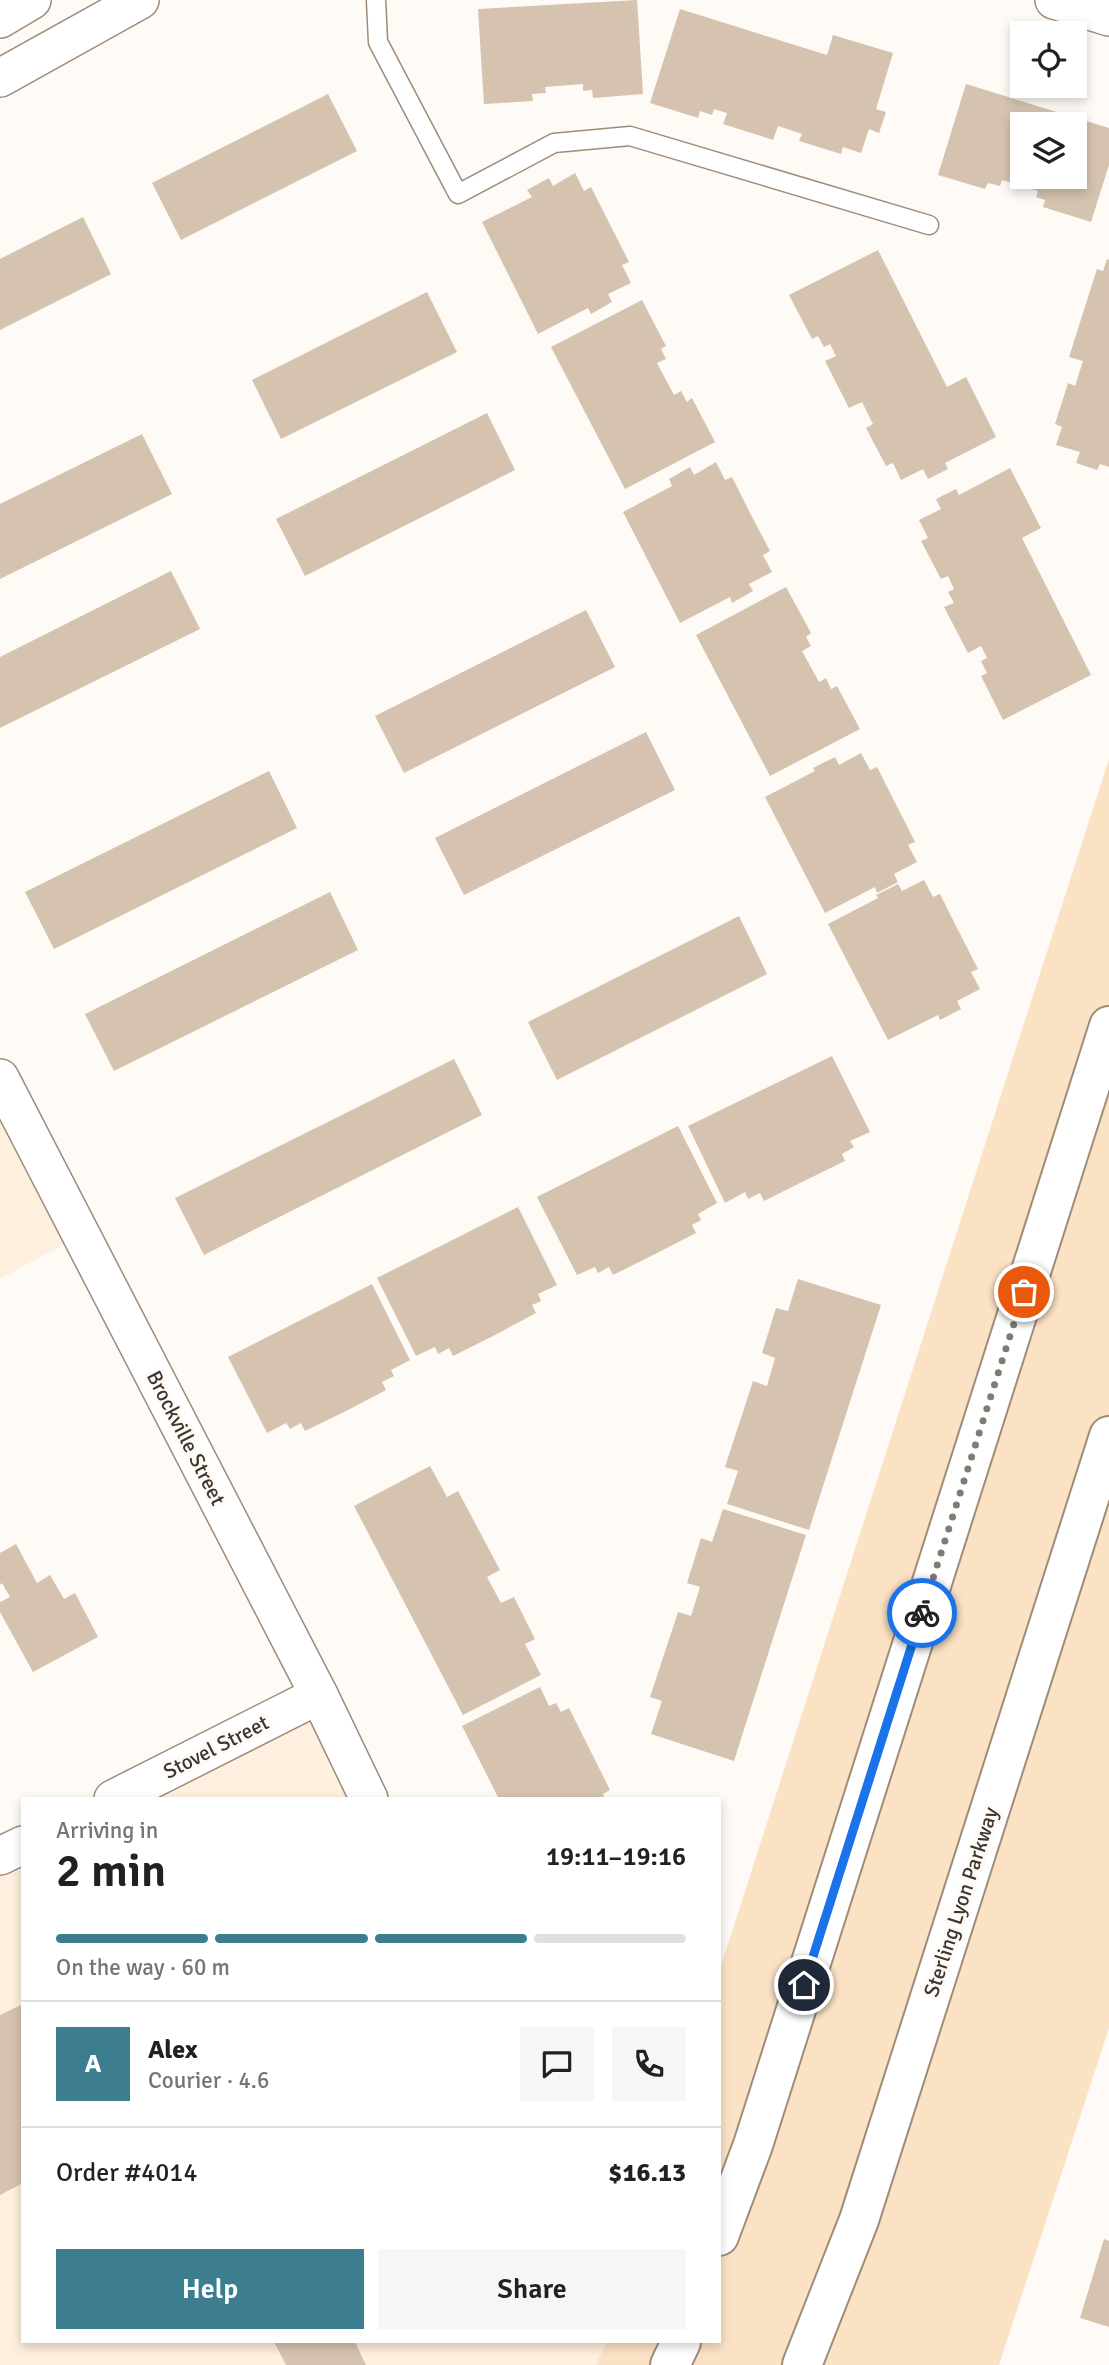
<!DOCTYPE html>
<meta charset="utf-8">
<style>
:root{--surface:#fff;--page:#f6f6f6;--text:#202124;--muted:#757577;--line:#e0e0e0;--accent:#3c7d90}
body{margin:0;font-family:Signika,sans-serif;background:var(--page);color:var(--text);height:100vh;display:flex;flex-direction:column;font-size:26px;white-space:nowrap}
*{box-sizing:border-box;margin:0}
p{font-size:23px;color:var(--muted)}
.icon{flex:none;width:38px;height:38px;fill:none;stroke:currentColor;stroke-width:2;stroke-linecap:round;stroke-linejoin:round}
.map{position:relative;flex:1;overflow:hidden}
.side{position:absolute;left:21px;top:1797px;width:700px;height:546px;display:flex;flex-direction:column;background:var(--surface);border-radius:0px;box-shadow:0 4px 10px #0003}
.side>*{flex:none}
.buttons{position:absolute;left:1010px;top:21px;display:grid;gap:14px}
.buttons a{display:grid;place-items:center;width:77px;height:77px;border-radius:0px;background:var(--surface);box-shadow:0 4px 10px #0003;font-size:35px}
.pin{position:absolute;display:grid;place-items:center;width:60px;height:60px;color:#fff;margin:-30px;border:4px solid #fff;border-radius:50%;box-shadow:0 2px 7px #0007}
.courier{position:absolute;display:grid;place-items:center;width:70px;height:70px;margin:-35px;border:5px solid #1a73e8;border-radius:50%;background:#fff;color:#222;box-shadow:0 2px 9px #0007}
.head em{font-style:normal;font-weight:600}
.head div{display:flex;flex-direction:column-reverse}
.head{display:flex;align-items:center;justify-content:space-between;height:119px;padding:0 35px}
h1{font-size:46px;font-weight:600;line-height:52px}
.bar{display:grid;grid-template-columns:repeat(4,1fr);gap:10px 7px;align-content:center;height:84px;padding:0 35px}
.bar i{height:9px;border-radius:5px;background:var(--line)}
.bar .selected{background:var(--accent)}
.bar p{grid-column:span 4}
.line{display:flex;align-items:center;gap:18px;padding:0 35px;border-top:2px solid var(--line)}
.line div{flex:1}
.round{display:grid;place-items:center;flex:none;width:74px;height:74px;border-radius:0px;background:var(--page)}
.button{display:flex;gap:14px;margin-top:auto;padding:14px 35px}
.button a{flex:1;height:80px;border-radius:0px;background:var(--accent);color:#fff;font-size:28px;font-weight:600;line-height:80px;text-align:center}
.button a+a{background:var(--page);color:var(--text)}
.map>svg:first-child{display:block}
.built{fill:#feefde}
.green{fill:#fce2c5}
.building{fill:#d5c3af;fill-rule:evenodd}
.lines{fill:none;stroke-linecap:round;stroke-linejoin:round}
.service-casing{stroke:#9e8c79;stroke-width:21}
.minor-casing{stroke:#9e8c79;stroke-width:40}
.secondary-casing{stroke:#9e8c79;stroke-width:42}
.service{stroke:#fff;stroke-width:18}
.minor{stroke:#fff;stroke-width:37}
.secondary{stroke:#fff;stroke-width:38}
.done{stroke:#817b74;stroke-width:7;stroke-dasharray:0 12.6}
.route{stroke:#1a73e8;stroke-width:9}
.labels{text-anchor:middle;stroke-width:7;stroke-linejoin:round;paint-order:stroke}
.street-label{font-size:21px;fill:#3e362e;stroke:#fefaf6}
</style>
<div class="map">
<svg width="1109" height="2365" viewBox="0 0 1109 2365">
<rect width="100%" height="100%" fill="#fefaf6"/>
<g class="built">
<path d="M 0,1078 L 81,1235 L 0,1279 Z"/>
<path d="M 319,1695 L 369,1799 L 113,1799 Z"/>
<path d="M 23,1845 L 23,2342 L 606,2342 L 596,2365 L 0,2365 L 0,1856 Z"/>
</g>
<path class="green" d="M 1109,759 L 1109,2028 L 999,2365 L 596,2365 L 606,2342 L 719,2342 L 719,1972 Z"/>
<g class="building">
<path d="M 637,0 L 643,94 L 593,98 L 592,90 L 583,91 L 583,84 L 545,87 L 546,93 L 532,94 L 533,101 L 484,104 L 478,9 Z"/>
<path d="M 680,9 L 827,55 L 833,35 L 893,53 L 876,109 L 886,112 L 879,133 L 869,129 L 861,153 L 843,147 L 841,154 L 799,141 L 802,134 L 778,126 L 773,140 L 723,124 L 727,113 L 714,109 L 712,115 L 700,111 L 698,118 L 650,103 Z"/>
<path d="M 966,84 L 1109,128 L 1109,165 L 1091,222 L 1043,207 L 1045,200 L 1036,197 L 1038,191 L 1002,180 L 1000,186 L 988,183 L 985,189 L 938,175 ZM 1022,124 L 1074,124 L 1074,177 L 1022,177 Z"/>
<path d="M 328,94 L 357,151 L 181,240 L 152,183 Z"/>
<path d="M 575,173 L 584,191 L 591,187 L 629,262 L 622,265 L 631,283 L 608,294 L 612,302 L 591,314 L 588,308 L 538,334 L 482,222 L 532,197 L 527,190 L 549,178 L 553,186 Z"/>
<path d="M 83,217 L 111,274 L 0,330 L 0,259 Z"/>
<path d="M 878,250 L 947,387 L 966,377 L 996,437 L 945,463 L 948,469 L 928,479 L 923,469 L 901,480 L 893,463 L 886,466 L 866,428 L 873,424 L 862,402 L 849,408 L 825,361 L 836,356 L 830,344 L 824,347 L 818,336 L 812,339 L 789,295 Z"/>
<path d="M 1107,259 L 1109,260 L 1109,467 L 1100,464 L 1097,470 L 1076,463 L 1080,452 L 1056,445 L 1062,427 L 1055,424 L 1068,383 L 1075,386 L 1083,361 L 1069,357 L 1097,269 L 1103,271 Z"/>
<path d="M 427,292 L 457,352 L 281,439 L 252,380 Z"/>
<path d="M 642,300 L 666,346 L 661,349 L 666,359 L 657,363 L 674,395 L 681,391 L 687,402 L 692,398 L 715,442 L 625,489 L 551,347 Z"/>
<path d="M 487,413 L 515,470 L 305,576 L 276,519 Z"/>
<path d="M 142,434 L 172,494 L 0,579 L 0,504 Z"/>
<path d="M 716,462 L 725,480 L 732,477 L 750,513 L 770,551 L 763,555 L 772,572 L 749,584 L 753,591 L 732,603 L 730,597 L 680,623 L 623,512 L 672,486 L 669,479 L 690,467 L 694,475 Z"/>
<path d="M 1010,468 L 1041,528 L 1022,538 L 1091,675 L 1003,720 L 981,676 L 987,673 L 981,661 L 987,658 L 981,646 L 968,653 L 944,607 L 954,603 L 948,592 L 954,589 L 948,576 L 941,579 L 921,541 L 928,538 L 919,520 L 941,509 L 936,499 L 956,489 L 959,495 Z"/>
<path d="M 171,571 L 200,629 L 0,728 L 0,657 Z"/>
<path d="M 786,587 L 811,633 L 806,637 L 811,646 L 802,651 L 819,682 L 826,678 L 831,689 L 837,686 L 860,729 L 770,776 L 696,635 Z"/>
<path d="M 586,610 L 615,667 L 404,773 L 375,716 Z"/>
<path d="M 646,732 L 675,790 L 464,895 L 435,838 Z"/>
<path d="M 861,753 L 870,770 L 877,767 L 915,842 L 908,845 L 917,862 L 894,874 L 898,882 L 877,893 L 875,887 L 825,913 L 765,797 L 815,771 L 813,768 L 835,757 L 839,765 Z"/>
<path d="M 269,771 L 297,828 L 54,949 L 25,892 Z"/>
<path d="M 924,880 L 933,897 L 940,894 L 958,930 L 978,969 L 971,972 L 980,989 L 957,1001 L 961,1009 L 940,1020 L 938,1015 L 888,1040 L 828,924 L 878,898 L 876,895 L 898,884 L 902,891 Z"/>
<path d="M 330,892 L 358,950 L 114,1071 L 85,1014 Z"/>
<path d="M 739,916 L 767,974 L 557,1080 L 528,1022 Z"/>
<path d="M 832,1056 L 870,1132 L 850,1141 L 854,1147 L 842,1154 L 845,1161 L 804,1181 L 764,1201 L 760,1193 L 748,1199 L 745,1192 L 725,1203 L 688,1126 Z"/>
<path d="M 454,1059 L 482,1115 L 204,1255 L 175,1198 Z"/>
<path d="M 678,1126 L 717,1203 L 698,1214 L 701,1220 L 692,1225 L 696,1233 L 657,1253 L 613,1275 L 609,1267 L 598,1273 L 595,1267 L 577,1275 L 537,1197 Z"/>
<path d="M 518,1207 L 557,1285 L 538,1294 L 541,1301 L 532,1305 L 536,1313 L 497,1334 L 453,1356 L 449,1348 L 438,1354 L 435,1347 L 416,1356 L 377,1278 Z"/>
<path d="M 798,1279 L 881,1305 L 809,1530 L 727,1504 L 738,1471 L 725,1467 L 753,1381 L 767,1386 L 775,1358 L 762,1353 L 776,1308 L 788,1311 Z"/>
<path d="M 372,1284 L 410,1360 L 391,1370 L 394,1376 L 382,1382 L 386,1390 L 346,1411 L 305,1431 L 301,1423 L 290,1429 L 286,1423 L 267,1433 L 228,1357 Z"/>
<path d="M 430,1466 L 447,1497 L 458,1491 L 500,1570 L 487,1577 L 501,1603 L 514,1597 L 535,1639 L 525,1644 L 541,1675 L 463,1715 L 354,1506 Z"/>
<path d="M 723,1509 L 806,1535 L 734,1761 L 651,1734 L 662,1701 L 650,1697 L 678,1612 L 691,1616 L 700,1587 L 687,1583 L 701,1538 L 712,1542 Z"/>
<path d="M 16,1544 L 37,1583 L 50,1575 L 64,1599 L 75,1593 L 98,1637 L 33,1672 L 0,1612 L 0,1602 L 10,1597 L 2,1583 L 0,1585 L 0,1553 Z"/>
<path d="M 540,1687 L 549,1706 L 556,1703 L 561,1712 L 569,1708 L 610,1790 L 603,1794 L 605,1799 L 499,1799 L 462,1726 Z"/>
<path d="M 23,2004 L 23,2183 L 0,2195 L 0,2015 Z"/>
<path d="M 1104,2239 L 1109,2241 L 1109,2327 L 1080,2318 Z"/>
<path d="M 274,2342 L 355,2342 L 366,2365 L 286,2365 Z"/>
</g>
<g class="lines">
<g class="service-casing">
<path id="service" d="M 376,0 L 378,42 L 458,194 L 554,143 L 630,136 L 929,225"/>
</g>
<g class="minor-casing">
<g id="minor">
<path d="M 1054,0 L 1109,17"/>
<path d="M 0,19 L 32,0"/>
<path d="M 0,78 L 140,0"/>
<path d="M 0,1078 L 319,1695 L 369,1799"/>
<path d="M 113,1799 L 319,1695"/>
<path d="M 0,1856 L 23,1845"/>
</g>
</g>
<g class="secondary-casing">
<g id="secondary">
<path d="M 719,2236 L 753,2145 L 1109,1026"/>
<path d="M 670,2365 L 681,2342"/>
<path d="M 802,2365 L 859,2220 L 1109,1436"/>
</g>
</g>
<use href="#service" class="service"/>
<use href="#minor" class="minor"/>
<use href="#secondary" class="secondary"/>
</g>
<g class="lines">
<path class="done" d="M 922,1613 L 1024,1292"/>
<path class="route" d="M 804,1985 L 922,1613"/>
</g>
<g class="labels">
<g class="street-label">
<text transform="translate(186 1438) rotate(63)" y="7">Brockville Street</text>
<text transform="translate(216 1747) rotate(-27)" y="7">Stovel Street</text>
<text transform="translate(961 1902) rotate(-72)" y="7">Sterling Lyon Parkway</text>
</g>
</g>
</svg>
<div class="buttons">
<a><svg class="icon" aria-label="locate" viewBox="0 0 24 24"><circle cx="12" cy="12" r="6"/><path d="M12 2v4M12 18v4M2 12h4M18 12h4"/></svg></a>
<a><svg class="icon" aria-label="layers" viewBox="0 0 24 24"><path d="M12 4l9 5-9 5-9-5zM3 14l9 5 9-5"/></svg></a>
</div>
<div class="pin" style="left:1024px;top:1292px;background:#ea580c"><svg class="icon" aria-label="bag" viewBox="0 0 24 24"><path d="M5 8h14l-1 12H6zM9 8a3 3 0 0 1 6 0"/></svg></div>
<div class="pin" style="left:804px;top:1985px;background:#1f2937"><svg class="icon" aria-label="home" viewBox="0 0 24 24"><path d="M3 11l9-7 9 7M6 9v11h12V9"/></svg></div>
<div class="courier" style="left:922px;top:1613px"><svg class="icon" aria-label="bike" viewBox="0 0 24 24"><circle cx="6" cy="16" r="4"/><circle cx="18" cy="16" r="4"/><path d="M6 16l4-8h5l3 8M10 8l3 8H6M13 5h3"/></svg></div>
<section class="side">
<div class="head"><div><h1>2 min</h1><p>Arriving in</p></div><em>19:11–19:16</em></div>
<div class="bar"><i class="selected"></i><i class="selected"></i><i class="selected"></i><i></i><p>On the way · 60 m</p></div>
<div class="line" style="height:126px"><b class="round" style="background:var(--accent);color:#fff">A</b><div><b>Alex</b><p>Courier · 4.6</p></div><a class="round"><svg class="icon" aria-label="chat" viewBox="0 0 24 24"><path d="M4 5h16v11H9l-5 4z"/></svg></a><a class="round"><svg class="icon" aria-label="phone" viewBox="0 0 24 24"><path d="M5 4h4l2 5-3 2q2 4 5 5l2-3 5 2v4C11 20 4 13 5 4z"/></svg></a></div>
<div class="line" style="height:91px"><div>Order #4014</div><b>$16.13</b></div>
<div class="button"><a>Help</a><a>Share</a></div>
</section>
</div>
